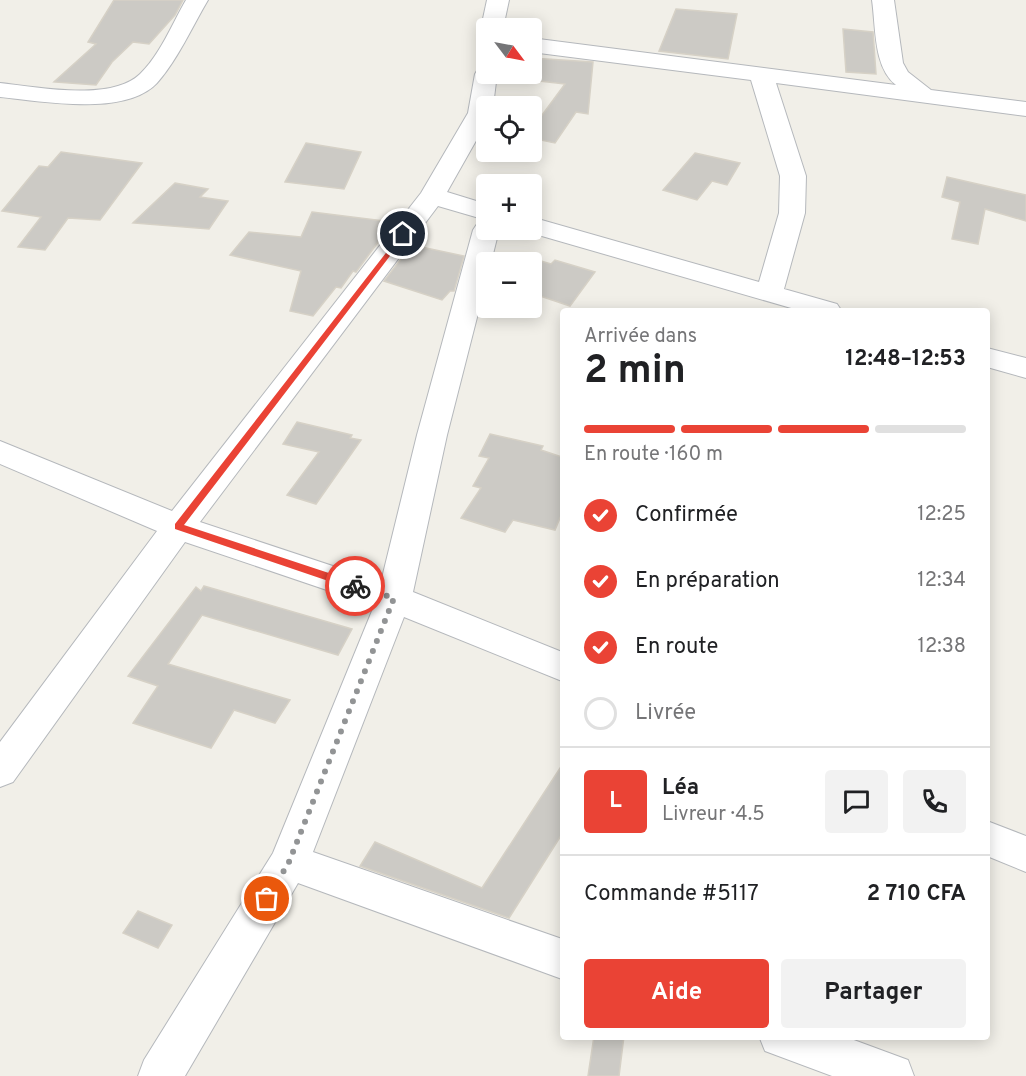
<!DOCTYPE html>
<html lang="fr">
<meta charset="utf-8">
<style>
:root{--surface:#fff;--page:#f2f2f2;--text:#202124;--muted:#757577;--line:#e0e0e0;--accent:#ea4335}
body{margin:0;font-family:Overpass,sans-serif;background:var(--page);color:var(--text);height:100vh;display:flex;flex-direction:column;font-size:22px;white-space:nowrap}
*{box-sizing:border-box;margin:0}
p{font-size:20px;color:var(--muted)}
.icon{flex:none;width:33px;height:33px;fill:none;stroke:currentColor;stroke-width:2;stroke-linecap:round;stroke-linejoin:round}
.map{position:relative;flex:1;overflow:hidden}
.drawer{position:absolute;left:560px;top:308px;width:430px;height:732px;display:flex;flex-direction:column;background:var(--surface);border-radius:6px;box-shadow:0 3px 15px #0003}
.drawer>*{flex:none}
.needle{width:39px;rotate:122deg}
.buttons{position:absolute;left:476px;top:18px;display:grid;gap:12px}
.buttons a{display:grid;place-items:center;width:66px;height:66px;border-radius:6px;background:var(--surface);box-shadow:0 3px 15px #0003;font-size:30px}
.pin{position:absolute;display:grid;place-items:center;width:51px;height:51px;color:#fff;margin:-26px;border:3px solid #fff;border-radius:50%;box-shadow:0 2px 6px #0007}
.courier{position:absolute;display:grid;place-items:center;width:60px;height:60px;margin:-30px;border:4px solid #ea4335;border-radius:50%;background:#fff;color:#222;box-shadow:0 2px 8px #0007}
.summary em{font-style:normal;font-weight:700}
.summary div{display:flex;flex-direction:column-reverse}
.summary{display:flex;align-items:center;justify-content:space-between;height:102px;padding:0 24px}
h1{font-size:39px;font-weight:700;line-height:45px}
.bar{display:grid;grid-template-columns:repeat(4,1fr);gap:9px 6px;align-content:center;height:72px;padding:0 24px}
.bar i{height:8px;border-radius:4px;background:var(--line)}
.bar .active{background:var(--accent)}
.bar p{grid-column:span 4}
.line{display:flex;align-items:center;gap:15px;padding:0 24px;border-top:2px solid var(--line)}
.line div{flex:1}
.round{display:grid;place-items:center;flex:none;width:63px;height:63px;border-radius:6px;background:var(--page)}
ol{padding:0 24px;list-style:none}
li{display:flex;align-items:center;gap:18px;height:66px}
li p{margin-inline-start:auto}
li .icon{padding:6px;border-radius:50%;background:var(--accent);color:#fff;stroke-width:4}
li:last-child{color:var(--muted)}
li i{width:33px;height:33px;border:3px solid var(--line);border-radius:50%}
.action{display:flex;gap:12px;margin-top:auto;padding:12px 24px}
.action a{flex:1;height:69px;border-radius:6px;background:var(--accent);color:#fff;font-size:24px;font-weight:700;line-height:69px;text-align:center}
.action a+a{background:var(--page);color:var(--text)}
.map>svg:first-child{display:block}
.building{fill:#cccac5;stroke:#d6d1c6;stroke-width:1.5}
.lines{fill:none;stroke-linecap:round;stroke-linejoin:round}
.minor-casing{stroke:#b5b8bc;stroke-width:2}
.minor{fill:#fff;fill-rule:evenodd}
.route{fill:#ea4335}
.done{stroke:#929495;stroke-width:6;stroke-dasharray:0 10.8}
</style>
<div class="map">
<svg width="1026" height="1076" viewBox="0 0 1026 1076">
<rect width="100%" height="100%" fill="#f1efe8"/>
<g class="building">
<path d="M 114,0 L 183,0 L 175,15 L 149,44 L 133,42 L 112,62 L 96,85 L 54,82 L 96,44 L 88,42 Z"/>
<path d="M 676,9 L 737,14 L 728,59 L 659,51 Z"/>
<path d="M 843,29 L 873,32 L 876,74 L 846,72 Z"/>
<path d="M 531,58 L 593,62 L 588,114 L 576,112 L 555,143 L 531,138 L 531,130 L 565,84 L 531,80 Z"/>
<path d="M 306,143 L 361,152 L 344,189 L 285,182 Z"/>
<path d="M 61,152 L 142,163 L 100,220 L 68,218 L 45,250 L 18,247 L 41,217 L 2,211 L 39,166 L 48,167 Z"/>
<path d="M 695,153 L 740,163 L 727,185 L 712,181 L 697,200 L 663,190 Z"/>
<path d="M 947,177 L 1026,195 L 1026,221 L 985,209 L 978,244 L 952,239 L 960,202 L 942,197 Z"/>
<path d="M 175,183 L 208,189 L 200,197 L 228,201 L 209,229 L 133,223 Z"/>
<path d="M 312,212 L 393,222 L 356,272 L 353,271 L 341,288 L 336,287 L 313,316 L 290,311 L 301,271 L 230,255 L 249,232 L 301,237 Z"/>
<path d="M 412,245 L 464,256 L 454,291 L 450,291 L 442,300 L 384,281 Z"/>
<path d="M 531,258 L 551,264 L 555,260 L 595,272 L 570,306 L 531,293 Z"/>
<path d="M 297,422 L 352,435 L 350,438 L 361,440 L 316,504 L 287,495 L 319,452 L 283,444 Z"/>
<path d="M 490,434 L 543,446 L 541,450 L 562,457 L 562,513 L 555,530 L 513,520 L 505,532 L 461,518 L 481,488 L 473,486 L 489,458 L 479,456 Z"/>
<path d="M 204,586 L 352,629 L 338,655 L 202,615 L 168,664 L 290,700 L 275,723 L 234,710 L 211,748 L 133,723 L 158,686 L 128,676 L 196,587 L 201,591 Z"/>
<path d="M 562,765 L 562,834 L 509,918 L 360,866 L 375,842 L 482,888 Z"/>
<path d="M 138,911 L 172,925 L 158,948 L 123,933 Z"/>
<path d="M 594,1036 L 624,1036 L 619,1076 L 588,1076 Z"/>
</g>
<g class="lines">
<g class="minor-casing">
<g id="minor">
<path d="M 186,0 L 208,0 C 192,27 178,59 157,83 C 125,117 42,101 0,97 L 0,83 C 37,87 111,102 140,74 C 160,55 172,24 186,0 Z"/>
<path d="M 487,0 L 509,0 L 503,28 L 486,28 L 486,33 L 481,28 Z"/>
<path d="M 872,0 L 894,0 L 903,63 L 908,72 L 931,90 L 1026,102 L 1026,116 L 776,83 L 806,176 L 805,213 L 784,289 L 837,304 L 841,310 L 798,310 L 521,230 L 531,230 L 531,217 L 759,282 L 779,213 L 780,176 L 751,80 L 531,52 L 531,38 L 896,85 C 873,67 876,27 872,0 Z"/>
<path d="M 486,67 L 486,74 L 497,74 L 493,106 L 486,106 L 486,123 L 447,192 L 486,204 L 486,220 L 438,206 L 200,522 L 381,582 L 417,435 L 473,230 L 477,224 L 486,222 L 486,230 L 499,230 L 491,262 L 486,262 L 486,282 L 447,435 L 413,592 L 562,652 L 562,681 L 404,617 L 313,852 L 562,939 L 562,979 L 298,883 L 185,1076 L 138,1076 L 144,1060 L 273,853 L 374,606 L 185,542 L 13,782 L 0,787 L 0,742 L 157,531 L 0,464 L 0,441 L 172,511 L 421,193 L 468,113 L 475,74 L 478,69 Z"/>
<path d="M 987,348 L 1026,358 L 1026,378 L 987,367 Z"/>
<path d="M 987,821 L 1026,836 L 1026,872 L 987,856 Z"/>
<path d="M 759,1036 L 843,1036 L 908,1060 L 914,1076 L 832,1076 L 765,1051 Z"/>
</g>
</g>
<use href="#minor" class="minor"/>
</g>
<path class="route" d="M 403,231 L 407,234 L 406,235 L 184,525 L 359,583 L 359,589 L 352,589 L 175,529 L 175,524 Z"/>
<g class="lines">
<path class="done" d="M 267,899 L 289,862 L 394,598 L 355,586"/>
</g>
</svg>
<div class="buttons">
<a><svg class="needle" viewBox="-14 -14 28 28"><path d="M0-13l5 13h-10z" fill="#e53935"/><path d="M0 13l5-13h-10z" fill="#757577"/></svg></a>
<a><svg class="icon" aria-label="locate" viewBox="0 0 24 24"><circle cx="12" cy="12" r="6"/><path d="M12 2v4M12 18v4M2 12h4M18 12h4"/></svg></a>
<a>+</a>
<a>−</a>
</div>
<div class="pin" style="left:267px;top:899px;background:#ea580c"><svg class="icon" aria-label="bag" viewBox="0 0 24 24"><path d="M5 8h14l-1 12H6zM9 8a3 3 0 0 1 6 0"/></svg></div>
<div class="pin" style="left:403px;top:234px;background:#1f2937"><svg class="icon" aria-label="home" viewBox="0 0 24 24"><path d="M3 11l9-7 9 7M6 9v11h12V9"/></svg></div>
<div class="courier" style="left:355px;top:586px"><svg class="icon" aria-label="bike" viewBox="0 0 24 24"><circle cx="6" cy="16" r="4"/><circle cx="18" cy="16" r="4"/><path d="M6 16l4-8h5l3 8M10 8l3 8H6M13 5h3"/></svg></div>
<section class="drawer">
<div class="summary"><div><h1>2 min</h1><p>Arrivée dans</p></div><em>12:48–12:53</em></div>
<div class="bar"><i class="active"></i><i class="active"></i><i class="active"></i><i></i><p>En route · 160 m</p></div>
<ol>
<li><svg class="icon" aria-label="check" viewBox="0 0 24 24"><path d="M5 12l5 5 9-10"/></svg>Confirmée<p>12:25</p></li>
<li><svg class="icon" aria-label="check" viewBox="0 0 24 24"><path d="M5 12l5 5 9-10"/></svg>En préparation<p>12:34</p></li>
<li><svg class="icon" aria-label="check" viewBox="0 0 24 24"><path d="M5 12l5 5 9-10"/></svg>En route<p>12:38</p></li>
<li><i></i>Livrée</li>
</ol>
<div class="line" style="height:108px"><b class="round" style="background:var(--accent);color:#fff">L</b><div><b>Léa</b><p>Livreur · 4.5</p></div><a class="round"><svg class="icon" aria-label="chat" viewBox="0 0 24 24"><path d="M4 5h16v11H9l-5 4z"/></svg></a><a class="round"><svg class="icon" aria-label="phone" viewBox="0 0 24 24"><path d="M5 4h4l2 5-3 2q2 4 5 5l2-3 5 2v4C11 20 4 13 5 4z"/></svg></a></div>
<div class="line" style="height:78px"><div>Commande #5117</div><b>2 710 CFA</b></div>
<div class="action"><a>Aide</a><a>Partager</a></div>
</section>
</div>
